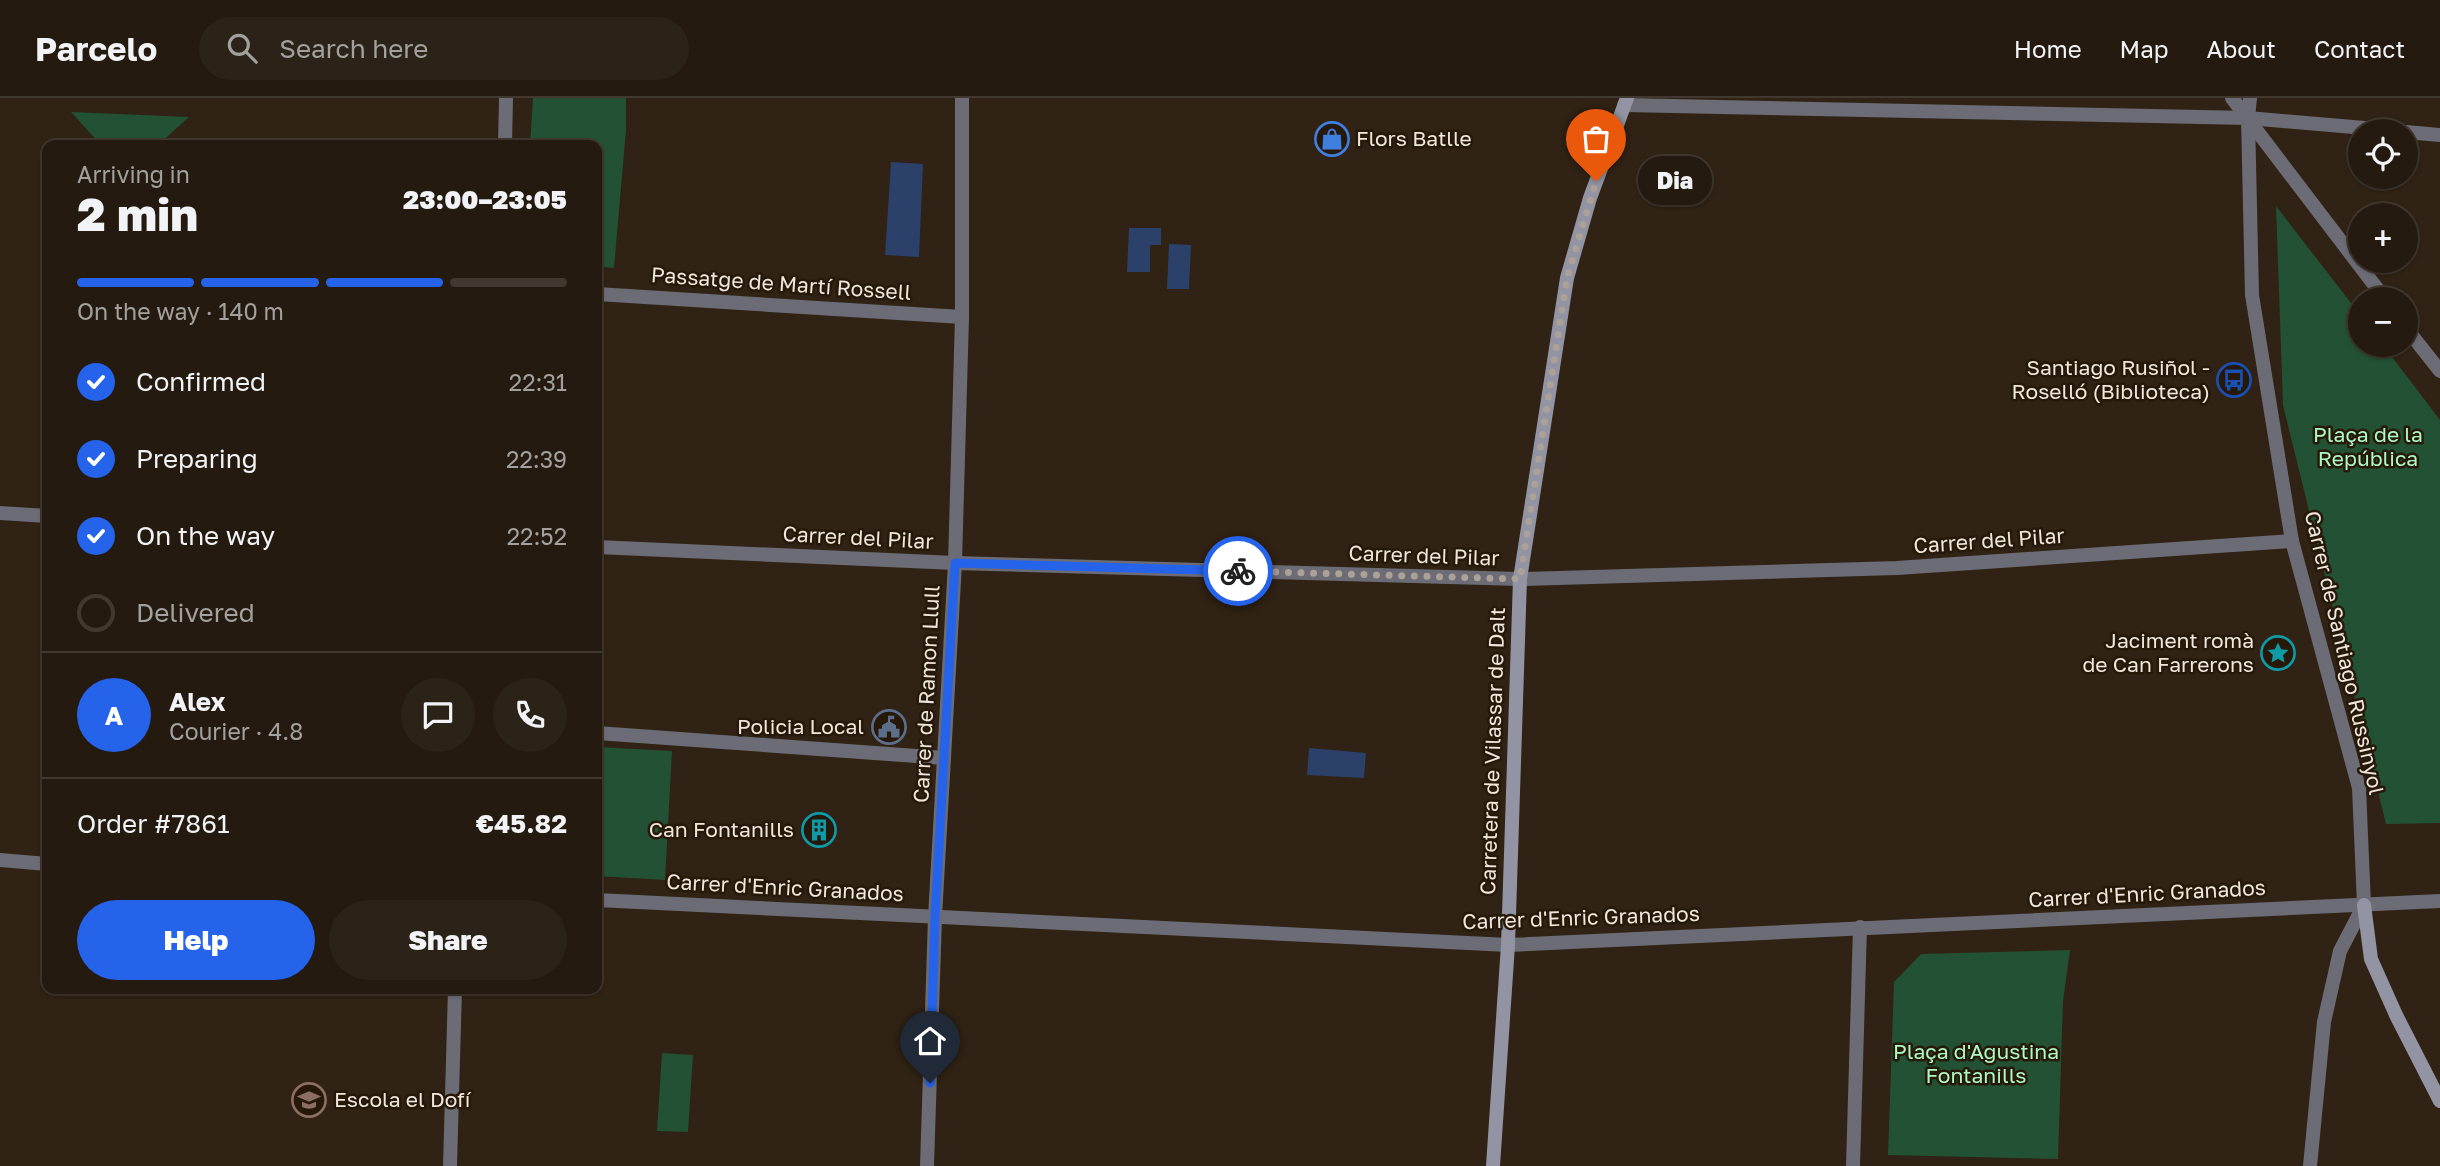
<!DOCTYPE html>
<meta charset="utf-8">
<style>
:root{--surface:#241a0f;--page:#2c2318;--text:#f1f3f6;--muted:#a3a19e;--line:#41382f;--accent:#2563eb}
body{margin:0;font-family:"Golos Text",sans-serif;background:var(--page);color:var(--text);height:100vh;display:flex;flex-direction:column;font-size:26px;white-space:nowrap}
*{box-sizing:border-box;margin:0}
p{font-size:23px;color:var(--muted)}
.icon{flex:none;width:38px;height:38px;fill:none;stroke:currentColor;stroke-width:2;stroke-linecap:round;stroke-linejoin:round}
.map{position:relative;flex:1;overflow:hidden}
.details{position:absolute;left:42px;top:42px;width:560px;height:854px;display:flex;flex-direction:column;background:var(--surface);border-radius:14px;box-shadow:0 2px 5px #0004,0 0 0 2px var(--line)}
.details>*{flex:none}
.buttons{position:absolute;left:2348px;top:21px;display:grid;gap:14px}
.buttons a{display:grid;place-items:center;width:70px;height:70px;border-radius:50%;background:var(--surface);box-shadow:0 2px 5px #0004,0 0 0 2px var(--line);font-size:35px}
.pin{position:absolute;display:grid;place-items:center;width:60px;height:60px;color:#fff;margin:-72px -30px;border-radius:50% 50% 50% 0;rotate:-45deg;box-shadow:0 0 7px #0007}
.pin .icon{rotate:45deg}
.courier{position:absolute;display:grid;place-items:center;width:70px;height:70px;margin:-35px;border:5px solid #2563eb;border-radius:50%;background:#fff;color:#222;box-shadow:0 2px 9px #0007}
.bubble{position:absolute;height:49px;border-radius:24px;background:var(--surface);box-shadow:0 2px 5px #0004,0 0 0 2px var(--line);font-size:23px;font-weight:800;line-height:49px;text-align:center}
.head em{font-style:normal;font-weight:800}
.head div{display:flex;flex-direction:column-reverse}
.head{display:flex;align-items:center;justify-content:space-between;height:119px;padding:0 35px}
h1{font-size:46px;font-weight:800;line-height:52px}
.bar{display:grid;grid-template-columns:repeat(4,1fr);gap:10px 7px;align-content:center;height:84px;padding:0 35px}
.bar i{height:9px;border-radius:5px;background:var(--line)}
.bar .active{background:var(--accent)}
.bar p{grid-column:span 4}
.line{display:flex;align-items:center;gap:18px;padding:0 35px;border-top:2px solid var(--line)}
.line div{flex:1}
.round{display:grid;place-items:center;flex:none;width:74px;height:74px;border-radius:37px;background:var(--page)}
ol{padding:0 35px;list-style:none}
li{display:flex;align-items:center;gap:21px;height:77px}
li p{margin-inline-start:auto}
li .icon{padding:7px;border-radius:50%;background:var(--accent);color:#fff;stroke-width:4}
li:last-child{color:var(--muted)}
li i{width:38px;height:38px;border:4px solid var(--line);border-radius:50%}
.cta{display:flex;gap:14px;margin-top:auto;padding:14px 35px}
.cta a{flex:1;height:80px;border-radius:42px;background:var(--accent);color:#fff;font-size:28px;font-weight:800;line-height:80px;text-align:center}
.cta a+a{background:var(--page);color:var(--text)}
header{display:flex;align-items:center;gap:42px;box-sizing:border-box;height:98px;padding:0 35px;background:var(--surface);border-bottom:2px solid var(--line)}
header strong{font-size:33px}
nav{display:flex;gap:38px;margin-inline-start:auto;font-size:24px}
.search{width:490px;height:63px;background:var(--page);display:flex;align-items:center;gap:18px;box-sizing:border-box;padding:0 24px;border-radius:38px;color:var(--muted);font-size:26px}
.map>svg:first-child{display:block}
.green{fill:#235133}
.water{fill:#2c416a}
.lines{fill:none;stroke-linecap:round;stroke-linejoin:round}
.street{stroke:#6b6c75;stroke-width:14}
.secondary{stroke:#9394a3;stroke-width:14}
.done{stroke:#ada197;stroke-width:7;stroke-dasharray:0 12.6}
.route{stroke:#2563eb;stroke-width:9}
.labels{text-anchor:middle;stroke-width:5;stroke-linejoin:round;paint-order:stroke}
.poi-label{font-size:21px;fill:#f0e6dd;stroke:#26190a;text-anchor:end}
.street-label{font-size:21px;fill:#f0e6dd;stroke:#26190a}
.park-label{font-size:21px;fill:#adf9c3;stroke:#26190a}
</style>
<header>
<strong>Parcelo</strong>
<div class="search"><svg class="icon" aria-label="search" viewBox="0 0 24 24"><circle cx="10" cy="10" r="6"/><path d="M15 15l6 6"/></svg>Search here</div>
<nav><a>Home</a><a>Map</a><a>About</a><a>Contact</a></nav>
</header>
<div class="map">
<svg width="2440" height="1068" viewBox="0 0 2440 1068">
<rect width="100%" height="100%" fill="#302214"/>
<g class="green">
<path d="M 533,0 L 626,0 L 626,32 L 614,170 L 597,168 L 597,47 L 530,47 Z"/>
<path d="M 71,14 L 189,19 L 158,47 L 101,47 Z"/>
<path d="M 2276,108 L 2361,218 L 2361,247 L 2383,247 L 2440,322 L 2440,725 L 2386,726 L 2283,307 Z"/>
<path d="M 597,649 L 672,653 L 665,782 L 597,778 Z"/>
<path d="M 2070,852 L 2063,903 L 2058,1061 L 1888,1057 L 1894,884 L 1921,856 Z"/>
<path d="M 662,955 L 693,957 L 688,1034 L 657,1033 Z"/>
</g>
<g class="water">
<path d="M 891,64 L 923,66 L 919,159 L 885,157 Z"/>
<path d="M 1129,130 L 1161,130 L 1161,147 L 1150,147 L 1150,174 L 1127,174 Z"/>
<path d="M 1169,146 L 1191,147 L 1189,191 L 1167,191 Z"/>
<path d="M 1309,650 L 1366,655 L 1364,680 L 1307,677 Z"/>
</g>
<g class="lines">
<g class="street">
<path d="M 2232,0 L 2385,201"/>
<path d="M 2250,0 L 2248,20 L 2252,197 L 2292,443 L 2359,690 L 2364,807"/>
<path d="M 1624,7 L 2248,20 L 2400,33"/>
<path d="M 2406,34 L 2440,37"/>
<path d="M 505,47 L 506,0"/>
<path d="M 597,196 L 962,219"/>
<path d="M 2406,230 L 2440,273"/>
<path d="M 0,415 L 47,418"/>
<path d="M 597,449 L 955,465 L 1520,481 L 1897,470 L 2292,443"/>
<path d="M 597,635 L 944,660"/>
<path d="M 0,762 L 47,766"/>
<path d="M 597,802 L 1508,847 L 2440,803"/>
<path d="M 450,1068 L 455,891"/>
<path d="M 927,1068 L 935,819 L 955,465 L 962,219 L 962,0"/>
<path d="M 1853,1068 L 1860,829"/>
<path d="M 2310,1068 L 2324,924 L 2340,853 L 2364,807"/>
</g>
<g class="secondary">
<path d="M 2364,807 L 2371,861 L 2396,917 L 2440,1003"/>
<path d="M 1493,1068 L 1508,847 L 1520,481 L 1567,180 L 1590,100 L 1627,0"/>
</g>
</g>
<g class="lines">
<path class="done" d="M 1238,473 L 1520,481 L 1567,180 L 1596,83"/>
<path class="route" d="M 930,985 L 935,819 L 955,465 L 1238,473"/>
</g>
<defs>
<g id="shop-ring" transform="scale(1.75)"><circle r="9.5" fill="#26190a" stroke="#3f7fe0" stroke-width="1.5"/><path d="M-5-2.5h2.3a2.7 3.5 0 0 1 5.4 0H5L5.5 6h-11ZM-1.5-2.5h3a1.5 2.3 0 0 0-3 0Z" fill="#3f7fe0"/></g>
<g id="bus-ring" transform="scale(1.75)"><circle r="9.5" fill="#26190a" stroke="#1a4fb4" stroke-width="1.5"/><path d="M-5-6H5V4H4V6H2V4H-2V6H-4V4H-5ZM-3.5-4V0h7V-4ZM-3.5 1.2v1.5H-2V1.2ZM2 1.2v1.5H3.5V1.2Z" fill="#1a4fb4"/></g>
<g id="sight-ring" transform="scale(1.75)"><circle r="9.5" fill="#26190a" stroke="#0f9aa8" stroke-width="1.5"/><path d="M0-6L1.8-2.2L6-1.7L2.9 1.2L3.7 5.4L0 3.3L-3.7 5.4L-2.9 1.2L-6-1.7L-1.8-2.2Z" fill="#0f9aa8"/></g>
<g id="civic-ring" transform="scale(1.75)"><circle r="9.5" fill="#26190a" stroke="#5c6f8a" stroke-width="1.5"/><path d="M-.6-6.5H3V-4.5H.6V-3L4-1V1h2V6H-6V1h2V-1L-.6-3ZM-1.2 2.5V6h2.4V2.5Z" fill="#5c6f8a"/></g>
<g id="building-ring" transform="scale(1.75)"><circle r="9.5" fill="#26190a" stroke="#0f9aa8" stroke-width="1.5"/><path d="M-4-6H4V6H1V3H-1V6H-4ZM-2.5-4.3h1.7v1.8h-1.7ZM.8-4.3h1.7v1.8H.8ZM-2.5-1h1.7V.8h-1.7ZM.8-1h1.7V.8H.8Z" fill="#0f9aa8"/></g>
<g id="school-ring" transform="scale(1.75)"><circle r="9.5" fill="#26190a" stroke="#8d6e63" stroke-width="1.5"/><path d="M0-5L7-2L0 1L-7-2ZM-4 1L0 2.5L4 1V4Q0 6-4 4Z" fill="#8d6e63"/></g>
</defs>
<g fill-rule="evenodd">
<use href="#shop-ring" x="1332" y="41"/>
<use href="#bus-ring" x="2234" y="282"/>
<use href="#sight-ring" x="2278" y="555"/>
<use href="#civic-ring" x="889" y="629"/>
<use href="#building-ring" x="819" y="732"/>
<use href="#school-ring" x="309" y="1002"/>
</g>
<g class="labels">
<g class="poi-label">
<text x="1356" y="48" text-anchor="start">Flors Batlle</text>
<text x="2210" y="277">Santiago Rusiñol -<tspan x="2210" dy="24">Roselló (Biblioteca)</tspan></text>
<text x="2254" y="550">Jaciment romà<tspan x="2254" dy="24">de Can Farrerons</tspan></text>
<text x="864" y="636">Policia Local</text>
<text x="794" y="739">Can Fontanills</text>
<text x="334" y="1009" text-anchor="start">Escola el Dofí</text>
</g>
<g class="street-label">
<text transform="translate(781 186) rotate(4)" y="7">Passatge de Martí Rossell</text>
<text transform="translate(858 440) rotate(3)" y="7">Carrer del Pilar</text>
<text transform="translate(1989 443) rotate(-4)" y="7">Carrer del Pilar</text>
<text transform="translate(1424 458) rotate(2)" y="7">Carrer del Pilar</text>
<text transform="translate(2344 555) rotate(77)" y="7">Carrer de Santiago Russinyol</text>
<text transform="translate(927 596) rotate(-87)" y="7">Carrer de Ramon Llull</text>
<text transform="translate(1493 653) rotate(-88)" y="7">Carretera de Vilassar de Dalt</text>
<text transform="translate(785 790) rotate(3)" y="7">Carrer d'Enric Granados</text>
<text transform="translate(2147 796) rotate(-3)" y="7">Carrer d'Enric Granados</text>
<text transform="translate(1581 820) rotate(-2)" y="7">Carrer d'Enric Granados</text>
</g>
<g class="park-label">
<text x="2368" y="344">Plaça de la<tspan x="2368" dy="24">República</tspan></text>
<text x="1976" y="961">Plaça d'Agustina<tspan x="1976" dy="24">Fontanills</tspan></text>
</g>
</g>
</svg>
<div class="buttons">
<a><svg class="icon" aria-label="locate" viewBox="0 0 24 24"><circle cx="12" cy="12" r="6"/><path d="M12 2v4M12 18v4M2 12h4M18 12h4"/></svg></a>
<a>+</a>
<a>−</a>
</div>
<div class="pin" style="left:1596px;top:83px;background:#ea580c"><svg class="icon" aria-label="bag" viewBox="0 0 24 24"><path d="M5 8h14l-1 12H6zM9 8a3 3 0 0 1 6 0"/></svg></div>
<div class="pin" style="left:930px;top:985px;background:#1f2937"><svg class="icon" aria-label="home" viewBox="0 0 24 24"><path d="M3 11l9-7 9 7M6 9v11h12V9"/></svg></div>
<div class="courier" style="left:1238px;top:473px"><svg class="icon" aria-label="bike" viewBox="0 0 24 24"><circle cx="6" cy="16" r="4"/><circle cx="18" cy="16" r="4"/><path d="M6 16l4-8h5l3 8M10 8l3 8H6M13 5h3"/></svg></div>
<div class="bubble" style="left:1638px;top:58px;width:74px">Dia</div>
<section class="details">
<div class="head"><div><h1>2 min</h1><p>Arriving in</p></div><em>23:00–23:05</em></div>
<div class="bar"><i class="active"></i><i class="active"></i><i class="active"></i><i></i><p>On the way · 140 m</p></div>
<ol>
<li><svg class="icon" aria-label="check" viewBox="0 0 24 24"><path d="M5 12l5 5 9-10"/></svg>Confirmed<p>22:31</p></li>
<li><svg class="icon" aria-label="check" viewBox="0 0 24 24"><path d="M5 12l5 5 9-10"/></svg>Preparing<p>22:39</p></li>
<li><svg class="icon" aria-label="check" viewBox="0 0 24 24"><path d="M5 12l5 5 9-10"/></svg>On the way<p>22:52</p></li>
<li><i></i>Delivered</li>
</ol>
<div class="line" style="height:126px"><b class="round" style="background:var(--accent);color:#fff">A</b><div><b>Alex</b><p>Courier · 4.8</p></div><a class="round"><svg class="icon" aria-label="chat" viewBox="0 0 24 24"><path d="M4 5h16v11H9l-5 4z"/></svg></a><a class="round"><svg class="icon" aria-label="phone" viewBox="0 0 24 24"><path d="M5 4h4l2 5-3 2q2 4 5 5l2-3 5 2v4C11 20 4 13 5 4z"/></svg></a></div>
<div class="line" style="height:91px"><div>Order #7861</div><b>€45.82</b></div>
<div class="cta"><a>Help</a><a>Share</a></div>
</section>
</div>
